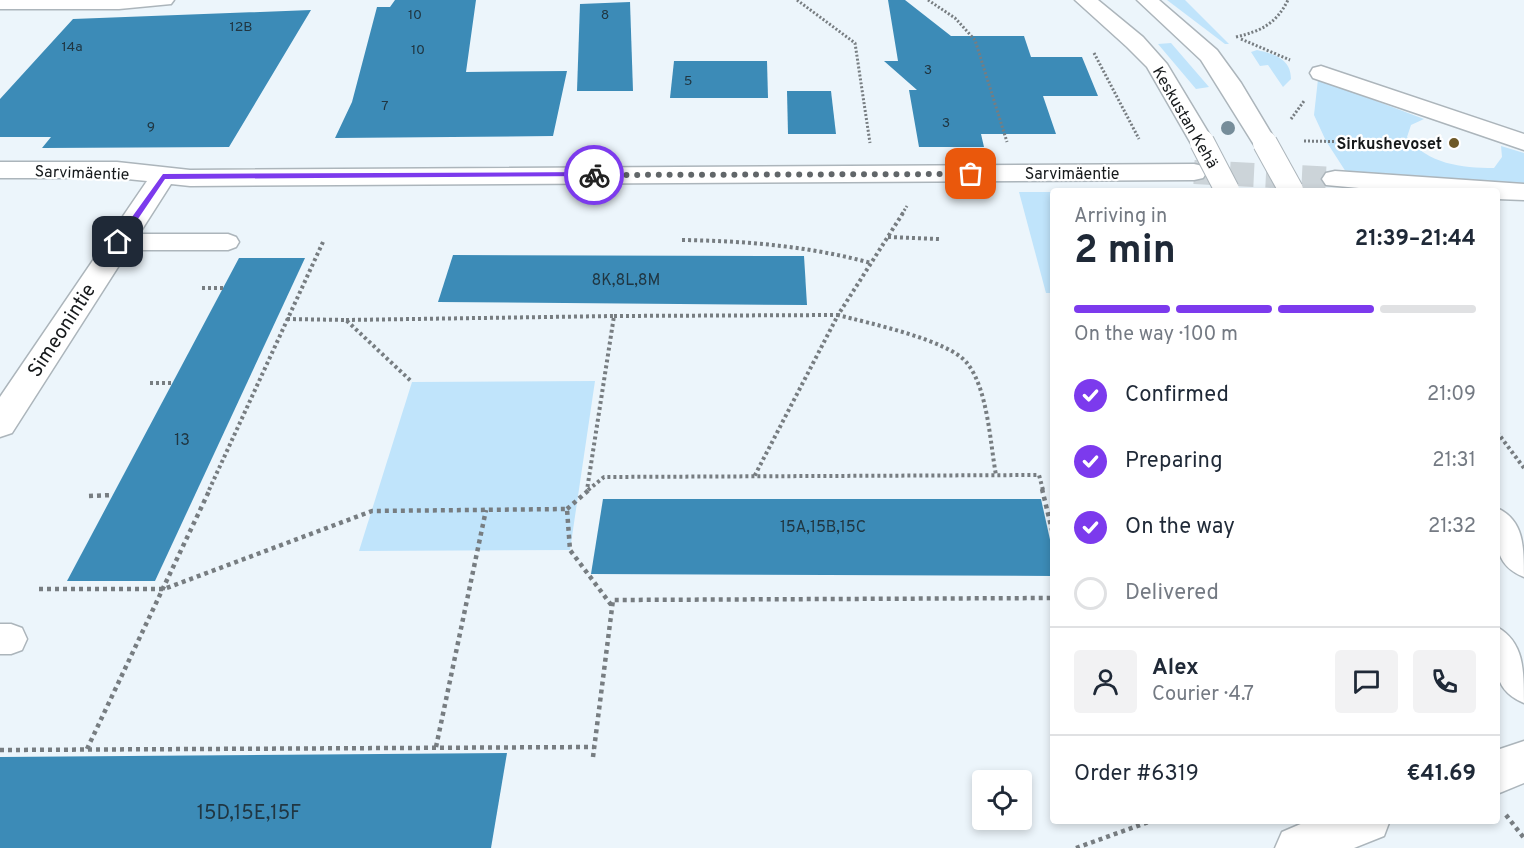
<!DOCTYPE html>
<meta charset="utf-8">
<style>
:root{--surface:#fff;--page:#f2f2f3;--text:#1f2937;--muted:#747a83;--line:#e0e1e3;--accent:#7c3aed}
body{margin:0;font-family:Overpass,sans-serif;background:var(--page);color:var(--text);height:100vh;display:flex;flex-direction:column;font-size:22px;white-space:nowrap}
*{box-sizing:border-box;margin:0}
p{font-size:20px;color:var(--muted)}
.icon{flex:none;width:33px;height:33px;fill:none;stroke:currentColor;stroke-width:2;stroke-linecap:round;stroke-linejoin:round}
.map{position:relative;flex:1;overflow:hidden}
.details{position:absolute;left:1050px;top:188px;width:450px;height:636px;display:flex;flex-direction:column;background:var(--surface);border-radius:6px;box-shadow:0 3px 9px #0003}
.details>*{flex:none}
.fabs{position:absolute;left:972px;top:770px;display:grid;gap:12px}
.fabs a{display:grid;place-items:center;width:60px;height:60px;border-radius:6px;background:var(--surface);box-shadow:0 3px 9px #0003;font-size:30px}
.pin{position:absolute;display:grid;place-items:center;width:51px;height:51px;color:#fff;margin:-26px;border-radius:12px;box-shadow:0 3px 9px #0006}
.courier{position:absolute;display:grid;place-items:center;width:60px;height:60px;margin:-30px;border:4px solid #7c3aed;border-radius:50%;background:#fff;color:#222;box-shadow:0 2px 8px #0007}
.overview em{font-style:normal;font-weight:700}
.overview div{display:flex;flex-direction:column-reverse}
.overview{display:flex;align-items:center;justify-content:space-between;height:102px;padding:0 24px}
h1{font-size:39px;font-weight:700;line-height:45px}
.bar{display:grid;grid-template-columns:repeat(4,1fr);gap:9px 6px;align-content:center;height:72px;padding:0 24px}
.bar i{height:8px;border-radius:4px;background:var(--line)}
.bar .selected{background:var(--accent)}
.bar p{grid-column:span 4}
.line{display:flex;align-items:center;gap:15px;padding:0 24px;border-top:2px solid var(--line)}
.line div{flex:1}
.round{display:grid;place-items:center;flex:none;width:63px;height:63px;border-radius:6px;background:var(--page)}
ol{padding:0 24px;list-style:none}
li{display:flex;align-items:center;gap:18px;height:66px}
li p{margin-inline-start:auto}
li .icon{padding:6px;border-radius:50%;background:var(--accent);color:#fff;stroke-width:4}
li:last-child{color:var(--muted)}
li i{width:33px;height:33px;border:3px solid var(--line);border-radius:50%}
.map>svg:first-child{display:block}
.green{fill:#c0e4fb}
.building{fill:#3c8bb7}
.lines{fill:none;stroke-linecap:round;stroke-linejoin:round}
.street-tunnel{stroke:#ccd4d9;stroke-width:24;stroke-dasharray:24 12;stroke-linecap:butt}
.lane-casing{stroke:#acb5bb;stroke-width:3}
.street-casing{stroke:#acb5bb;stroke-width:3}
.secondary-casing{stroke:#acb5bb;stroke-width:3}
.path-far2{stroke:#777d81;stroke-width:3;stroke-dasharray:2 2;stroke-linecap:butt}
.path-far1{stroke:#777d81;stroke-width:4;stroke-dasharray:3 3;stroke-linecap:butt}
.path{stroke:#777d81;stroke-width:4.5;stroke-dasharray:4 4;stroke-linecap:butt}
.lane{fill:#fff;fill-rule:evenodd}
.street{fill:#fff;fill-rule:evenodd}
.secondary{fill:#fff;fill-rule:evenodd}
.secondary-bridge-casing{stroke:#acb5bb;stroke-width:26;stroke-linecap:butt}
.secondary-bridge{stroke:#fff;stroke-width:24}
.tree{fill:#768d9a}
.route{fill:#7c3aed}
.done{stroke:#616669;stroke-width:6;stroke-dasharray:0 10.8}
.poi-dot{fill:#6e5928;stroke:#fff;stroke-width:2}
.labels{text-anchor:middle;stroke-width:4.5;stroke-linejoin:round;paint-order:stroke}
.far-number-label{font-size:14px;fill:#203642}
.far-street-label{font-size:16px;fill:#16191b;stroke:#fff}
.far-poi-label{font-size:16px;font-weight:bold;fill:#16191b;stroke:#fff;text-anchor:end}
.number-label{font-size:16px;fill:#203642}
.street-label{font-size:20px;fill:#16191b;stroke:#fff}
.near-number-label{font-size:20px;fill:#203642}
</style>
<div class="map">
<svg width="1524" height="848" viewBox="0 0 1524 848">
<rect width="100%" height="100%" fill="#ecf5fb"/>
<g class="green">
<path d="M 1167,0 L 1185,0 L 1229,44 L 1225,44 Z"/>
<path d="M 1171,43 L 1209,87 L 1196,89 L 1158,44 Z"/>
<path d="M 1257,50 C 1275,54 1291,59 1291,79 L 1283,87 L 1268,65 L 1260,66 L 1251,52 Z"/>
<path d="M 1318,79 L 1424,119 L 1411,125 L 1407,137 C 1428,164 1461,168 1494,168 L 1502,157 L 1501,146 L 1524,153 L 1524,185 L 1346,172 L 1326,141 L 1314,115 Z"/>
<path d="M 1019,192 L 1053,192 L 1053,293 L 1046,293 Z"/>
<path d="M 595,381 L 570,550 L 359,551 L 412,382 Z"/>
</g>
<g class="building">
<path d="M 395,0 L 476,0 L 466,72 L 567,71 L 553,136 L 335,138 L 352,102 L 377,7 L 390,7 Z"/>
<path d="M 888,0 L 905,0 L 951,36 L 1024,36 L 1031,57 L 1082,57 L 1098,96 L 1043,96 L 1056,134 L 981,134 L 984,147 L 919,147 L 909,90 L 917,90 L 884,61 L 898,61 Z"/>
<path d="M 630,2 L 633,91 L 577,91 L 580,4 Z"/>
<path d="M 311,10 L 229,147 L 42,148 L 51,137 L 0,137 L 0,99 L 73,19 Z"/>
<path d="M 674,61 L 767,61 L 768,98 L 670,98 Z"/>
<path d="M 787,91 L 831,91 L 836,134 L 788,134 Z"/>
<path d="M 453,255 L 804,256 L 807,305 L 438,302 Z"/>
<path d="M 239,258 L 305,258 L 155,581 L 67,581 Z"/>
<path d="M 603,499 L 1041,499 L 1053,553 L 1053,576 L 591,574 Z"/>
<path d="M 507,753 L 491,848 L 0,848 L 0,757 Z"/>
</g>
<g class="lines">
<path class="street-tunnel" d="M 1194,172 L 1335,179"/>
<g class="lane-casing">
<g id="lane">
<path d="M 118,234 L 228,234 L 236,237 L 239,242 L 236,247 L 228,250 L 118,250 L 110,247 L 107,242 L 110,237 Z"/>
<path d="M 0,624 L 11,624 L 22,628 L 27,639 L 22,650 L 11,654 L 0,654 Z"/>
</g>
</g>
<g class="street-casing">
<g id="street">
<path d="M 0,0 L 174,0 L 171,4 L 119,9 L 0,9 Z"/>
<path d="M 1321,66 L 1524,134 L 1524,150 L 1313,78 L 1310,73 L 1313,68 Z"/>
<path d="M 0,162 L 117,162 L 190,170 L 1194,164 L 1203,166 L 1207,172 L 1203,178 L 1194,180 L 190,186 L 171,184 L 12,433 L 0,437 L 0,397 L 147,181 L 117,178 L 0,178 Z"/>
<path d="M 1335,171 L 1524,184 L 1524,200 L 1497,199 L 1497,190 L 1381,190 L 1326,185 L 1322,179 L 1326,173 Z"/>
</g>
</g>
<g class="secondary-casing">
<g id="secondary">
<path d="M 1075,0 L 1098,0 L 1143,37 L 1167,64 L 1214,142 L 1211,147 L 1202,150 L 1193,147 L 1147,67 L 1127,47 Z"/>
<path d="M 1137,0 L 1159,0 L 1217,50 L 1241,83 L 1277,143 L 1274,148 L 1265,151 L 1256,148 L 1201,60 Z"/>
<path d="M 1497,508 C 1524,520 1524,547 1524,577 C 1491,564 1497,538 1497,508 Z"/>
<path d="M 1497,627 C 1524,642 1524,670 1524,703 C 1488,688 1497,660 1497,627 Z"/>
<path d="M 1524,741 L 1524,783 L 1497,794 L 1497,750 Z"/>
<path d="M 1310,820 L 1390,820 L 1384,836 L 1354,848 L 1275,848 L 1282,832 Z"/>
</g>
</g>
<g class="path-far2">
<path d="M 797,0 L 855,43 L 870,143"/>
<path d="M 928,0 L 955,18 L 975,40 L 1007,142"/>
<path d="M 1236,37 C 1261,31 1276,24 1288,0"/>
<path d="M 1241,39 L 1290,60"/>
<path d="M 1094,53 L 1139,139"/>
<path d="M 1291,119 L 1304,101"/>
<path d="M 1304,141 L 1420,143"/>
<path d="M 902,214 L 907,206"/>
</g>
<g class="path-far1">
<path d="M 903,213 L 838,315 C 868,323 949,340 967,363 C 988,389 990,443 996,475"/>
<path d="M 888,237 L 939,239 L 941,237"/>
<path d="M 682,240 C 747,241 808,246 871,263"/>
<path d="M 202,288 L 223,288"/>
<path d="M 614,316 L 838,315 L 754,477"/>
<path d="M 287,319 L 346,320 L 412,382"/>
<path d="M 346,320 L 614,316 L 587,490"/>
<path d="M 150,383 L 172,383"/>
<path d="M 1497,432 L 1524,468"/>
<path d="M 209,490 L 323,242"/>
<path d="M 588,490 L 604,477 L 1039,475 L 1043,490"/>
</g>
<g class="path">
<path d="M 1042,489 L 1053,534"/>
<path d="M 89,496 L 113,495"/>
<path d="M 567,509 L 590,489"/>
<path d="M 39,589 L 164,589 L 372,511 L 567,509 L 570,550 L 612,606"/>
<path d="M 436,747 L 486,510"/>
<path d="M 87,749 L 210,489"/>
<path d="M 0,750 L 594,747"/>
<path d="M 593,757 L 613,600 L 1053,598"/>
<path d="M 1506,815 L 1524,838"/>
<path d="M 1076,848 L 1154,820"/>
</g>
<use href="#lane" class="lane"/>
<use href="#street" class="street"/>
<use href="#secondary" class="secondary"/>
<g class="secondary-bridge-casing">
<g id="secondary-bridge">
<path d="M 1202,142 L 1227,190"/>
<path d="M 1265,143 L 1291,190"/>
</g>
</g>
<use href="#secondary-bridge" class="secondary-bridge"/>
</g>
<circle class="tree" cx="1228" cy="128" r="7"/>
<path class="route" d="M 594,172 L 597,175 L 596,176 L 165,179 L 121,244 L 114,242 L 163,174 Z"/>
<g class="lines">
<path class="done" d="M 594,175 L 971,174"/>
</g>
<circle class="poi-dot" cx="1454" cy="143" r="6"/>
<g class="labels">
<g class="far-number-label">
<text x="415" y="19">10</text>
<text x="605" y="19">8</text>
<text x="241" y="31">12B</text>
<text x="72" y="51">14a</text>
<text x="418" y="54">10</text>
<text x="928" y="74">3</text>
<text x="688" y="85">5</text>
<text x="385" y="110">7</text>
<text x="946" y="127">3</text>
<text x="151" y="131">9</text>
</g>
<g class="far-street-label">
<text transform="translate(1186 117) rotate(60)" y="6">Keskustan Kehä</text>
<text transform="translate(82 172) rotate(2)" y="6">Sarvimäentie</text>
<text x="1072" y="179">Sarvimäentie</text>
</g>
<g class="far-poi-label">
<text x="1442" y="149">Sirkushevoset</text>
</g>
<g class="number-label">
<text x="626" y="285">8K,8L,8M</text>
<text x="182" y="445">13</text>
<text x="823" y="532">15A,15B,15C</text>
</g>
<g class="street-label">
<text transform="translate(61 330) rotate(-57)" y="7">Simeonintie</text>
</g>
<g class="near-number-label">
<text x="249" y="819">15D,15E,15F</text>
</g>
</g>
</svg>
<div class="fabs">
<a><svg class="icon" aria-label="locate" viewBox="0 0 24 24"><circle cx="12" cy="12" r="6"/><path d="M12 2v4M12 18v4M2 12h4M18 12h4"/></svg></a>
</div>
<div class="pin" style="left:971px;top:174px;background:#ea580c"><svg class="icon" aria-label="bag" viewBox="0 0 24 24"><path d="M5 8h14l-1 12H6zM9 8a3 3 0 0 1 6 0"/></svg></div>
<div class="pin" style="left:118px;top:242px;background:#1f2937"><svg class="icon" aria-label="home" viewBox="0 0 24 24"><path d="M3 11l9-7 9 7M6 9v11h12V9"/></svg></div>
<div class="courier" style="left:594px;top:175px"><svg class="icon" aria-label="bike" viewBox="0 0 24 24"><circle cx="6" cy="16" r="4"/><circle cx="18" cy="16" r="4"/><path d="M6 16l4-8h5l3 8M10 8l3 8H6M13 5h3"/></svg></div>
<section class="details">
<div class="overview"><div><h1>2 min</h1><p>Arriving in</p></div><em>21:39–21:44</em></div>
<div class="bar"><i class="selected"></i><i class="selected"></i><i class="selected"></i><i></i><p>On the way · 100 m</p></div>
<ol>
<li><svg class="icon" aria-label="check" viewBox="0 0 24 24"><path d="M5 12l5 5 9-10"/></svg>Confirmed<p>21:09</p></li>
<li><svg class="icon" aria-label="check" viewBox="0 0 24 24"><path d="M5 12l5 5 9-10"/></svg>Preparing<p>21:31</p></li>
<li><svg class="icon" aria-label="check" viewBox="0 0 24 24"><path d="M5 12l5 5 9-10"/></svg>On the way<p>21:32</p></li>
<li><i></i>Delivered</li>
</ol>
<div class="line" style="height:108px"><a class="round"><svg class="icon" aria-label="person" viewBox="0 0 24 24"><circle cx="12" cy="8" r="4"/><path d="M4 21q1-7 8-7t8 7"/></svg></a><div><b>Alex</b><p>Courier · 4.7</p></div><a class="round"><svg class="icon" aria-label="chat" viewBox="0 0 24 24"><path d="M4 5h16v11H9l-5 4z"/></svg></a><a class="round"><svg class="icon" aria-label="phone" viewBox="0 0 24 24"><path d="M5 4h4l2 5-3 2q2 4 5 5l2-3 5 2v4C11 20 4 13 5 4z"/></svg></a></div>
<div class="line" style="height:78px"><div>Order #6319</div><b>€41.69</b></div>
</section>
</div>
